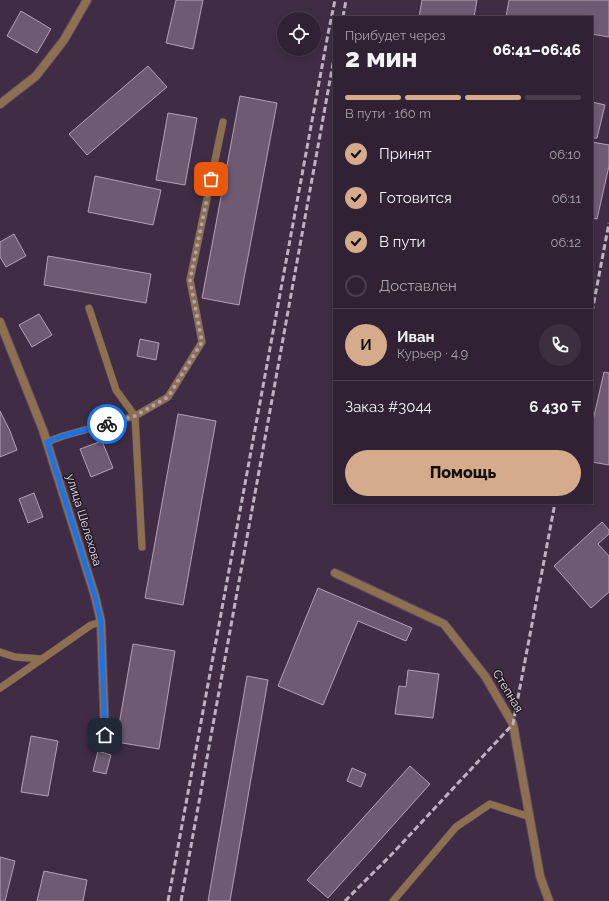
<!DOCTYPE html>
<html lang="ru">
<meta charset="utf-8">
<style>
:root{--surface:#302234;--page:#3c2f40;--text:#f1f3f6;--muted:#a8a4ac;--line:#4b3f4f;--accent:#d6ab8b}
body{margin:0;font-family:Raleway,sans-serif;background:var(--page);color:var(--text);height:100vh;display:flex;flex-direction:column;font-size:15px;white-space:nowrap}
*{box-sizing:border-box;margin:0}
p{font-size:13px;color:var(--muted)}
.icon{flex:none;width:22px;height:22px;fill:none;stroke:currentColor;stroke-width:2;stroke-linecap:round;stroke-linejoin:round}
.map{position:relative;flex:1;overflow:hidden}
.side{position:absolute;left:333px;top:16px;width:260px;height:488px;display:flex;flex-direction:column;background:var(--surface);border-radius:0px;box-shadow:0 2px 6px #0003,0 0 0 1px var(--line)}
.side>*{flex:none}
.tools{position:absolute;left:277px;top:12px;display:grid;gap:8px}
.tools a{display:grid;place-items:center;width:44px;height:44px;border-radius:50%;background:var(--surface);box-shadow:0 2px 6px #0003,0 0 0 1px var(--line);font-size:20px}
.pin{position:absolute;display:grid;place-items:center;width:34px;height:34px;color:#fff;margin:-17px;border-radius:8px;box-shadow:0 2px 6px #0006}
.courier{position:absolute;display:grid;place-items:center;width:40px;height:40px;margin:-20px;border:3px solid #1a73e8;border-radius:50%;background:#fff;color:#222;box-shadow:0 1px 5px #0007}
.overview em{font-style:normal;font-weight:800}
.overview div{display:flex;flex-direction:column-reverse}
.overview{display:flex;align-items:center;justify-content:space-between;height:68px;padding:0 12px}
h1{font-size:26px;font-weight:800;line-height:30px}
.bar{display:grid;grid-template-columns:repeat(4,1fr);gap:6px 4px;align-content:center;height:48px;padding:0 12px}
.bar i{height:5px;border-radius:3px;background:var(--line)}
.bar .selected{background:var(--accent)}
.bar p{grid-column:span 4}
.line{display:flex;align-items:center;gap:10px;padding:0 12px;border-top:1px solid var(--line)}
.line div{flex:1}
.round{display:grid;place-items:center;flex:none;width:42px;height:42px;border-radius:21px;background:var(--page)}
ol{padding:0 12px;list-style:none}
li{display:flex;align-items:center;gap:12px;height:44px}
li p{margin-inline-start:auto}
li .icon{padding:4px;border-radius:50%;background:var(--accent);color:#111;stroke-width:4}
li:last-child{color:var(--muted)}
li i{width:22px;height:22px;border:2px solid var(--line);border-radius:50%}
.action{display:flex;gap:8px;margin-top:auto;padding:8px 12px}
.action a{flex:1;height:46px;border-radius:24px;background:var(--accent);color:#111;font-size:16px;font-weight:800;line-height:46px;text-align:center}
.map>svg:first-child{display:block}
.building{fill:#6f5a74;stroke:#b59eba}
.lines{fill:none;stroke-linecap:round;stroke-linejoin:round}
.lane-casing{stroke:#5b4960;stroke-width:8}
.street-casing{stroke:#5b4960;stroke-width:10}
.lane{stroke:#8c7050;stroke-width:7}
.street{stroke:#8c7050;stroke-width:8}
.rail{stroke:#bfb1c2;stroke-width:3;stroke-dasharray:6 3;stroke-linecap:butt}
.done{stroke:#afa1b3;stroke-width:4;stroke-dasharray:0 7.2}
.route{stroke:#1a73e8;stroke-width:5}
.labels{text-anchor:middle;stroke-width:3;stroke-linejoin:round;paint-order:stroke}
.street-label{font-size:12px;fill:#ebdfee;stroke:#221924}
</style>
<div class="map">
<svg width="609" height="901" viewBox="0 0 609 901">
<rect width="100%" height="100%" fill="#402d45"/>
<g class="building">
<path d="M 176,0 L 203,0 L 193,49 L 166,43 Z"/>
<path d="M 422,0 L 477,0 L 474,17 L 419,17 Z"/>
<path d="M 509,0 L 609,0 L 609,37 L 592,34 L 592,17 L 506,17 Z"/>
<path d="M 21,11 L 51,29 L 37,53 L 7,36 Z"/>
<path d="M 148,66 L 167,87 L 87,155 L 69,134 Z"/>
<path d="M 240,96 L 277,103 L 239,305 L 202,298 Z"/>
<path d="M 592,102 L 605,105 L 597,138 L 592,138 Z"/>
<path d="M 168,113 L 197,118 L 185,185 L 156,180 Z"/>
<path d="M 592,142 L 609,145 L 609,166 L 597,219 L 592,218 Z"/>
<path d="M 95,176 L 161,190 L 153,225 L 88,212 Z"/>
<path d="M 14,234 L 26,256 L 6,267 L 0,257 L 0,242 Z"/>
<path d="M 48,256 L 151,274 L 146,303 L 44,285 Z"/>
<path d="M 39,314 L 52,335 L 32,347 L 19,325 Z"/>
<path d="M 140,339 L 159,343 L 156,360 L 137,356 Z"/>
<path d="M 604,372 L 609,373 L 609,465 L 592,462 L 592,425 Z"/>
<path d="M 0,411 L 10,431 L 17,450 L 0,457 Z"/>
<path d="M 178,414 L 216,421 L 183,605 L 145,598 Z"/>
<path d="M 102,441 L 113,468 L 91,477 L 80,449 Z"/>
<path d="M 34,493 L 43,517 L 28,523 L 19,499 Z"/>
<path d="M 602,522 L 609,530 L 609,534 L 598,544 L 609,556 L 609,592 L 591,608 L 554,566 Z"/>
<path d="M 318,588 L 412,628 L 406,641 L 358,621 L 323,705 L 278,686 Z"/>
<path d="M 133,644 L 175,651 L 159,749 L 116,742 Z"/>
<path d="M 408,670 L 439,674 L 433,718 L 395,714 L 399,686 L 406,687 Z"/>
<path d="M 247,676 L 268,680 L 230,901 L 208,901 Z"/>
<path d="M 31,736 L 58,741 L 48,796 L 21,792 Z"/>
<path d="M 98,751 L 111,755 L 106,774 L 93,771 Z"/>
<path d="M 410,766 L 430,784 L 328,898 L 307,880 Z"/>
<path d="M 352,768 L 366,774 L 361,787 L 347,781 Z"/>
<path d="M 0,857 L 15,861 L 5,901 L 0,901 Z"/>
<path d="M 44,871 L 87,880 L 83,901 L 37,901 Z"/>
</g>
<g class="lines">
<g class="lane-casing">
<g id="lane">
<path d="M 89,308 L 116,390 L 135,416 L 168,397 L 202,342 L 190,280 L 223,122"/>
<path d="M 47,442 L 63,436 L 135,416 L 142,547"/>
<path d="M 0,652 L 15,657 L 42,659 L 91,625 L 101,622"/>
<path d="M 0,688 L 42,659"/>
<path d="M 393,901 L 456,827 L 490,804 L 530,817"/>
</g>
</g>
<g class="street-casing">
<g id="street">
<path d="M 0,104 L 36,76 L 64,40 L 87,0"/>
<path d="M 0,322 L 43,430 L 95,596 L 101,622 L 105,735"/>
<path d="M 335,573 L 444,624 L 485,676 L 513,724 L 540,876 L 549,901"/>
</g>
</g>
<use href="#lane" class="lane"/>
<use href="#street" class="street"/>
<g class="rail">
<path d="M 343,17 L 346,0"/>
<path d="M 592,312 L 609,223"/>
<path d="M 168,901 L 328,34 L 335,0"/>
<path d="M 181,901 L 334,58"/>
<path d="M 345,901 L 393,853 L 513,724 L 555,503"/>
</g>
</g>
<g class="lines">
<path class="done" d="M 107,424 L 135,416 L 168,397 L 202,342 L 190,280 L 211,179"/>
<path class="route" d="M 105,735 L 101,622 L 95,596 L 47,442 L 63,436 L 107,424"/>
</g>
<g class="labels">
<g class="street-label">
<text transform="translate(84 520) rotate(73)" y="4">улица Шелехова</text>
<text transform="translate(508 691) rotate(59)" y="4">Степная</text>
</g>
</g>
</svg>
<div class="tools">
<a><svg class="icon" aria-label="locate" viewBox="0 0 24 24"><circle cx="12" cy="12" r="6"/><path d="M12 2v4M12 18v4M2 12h4M18 12h4"/></svg></a>
</div>
<div class="pin" style="left:211px;top:179px;background:#ea580c"><svg class="icon" aria-label="bag" viewBox="0 0 24 24"><path d="M5 8h14l-1 12H6zM9 8a3 3 0 0 1 6 0"/></svg></div>
<div class="pin" style="left:105px;top:735px;background:#1f2937"><svg class="icon" aria-label="home" viewBox="0 0 24 24"><path d="M3 11l9-7 9 7M6 9v11h12V9"/></svg></div>
<div class="courier" style="left:107px;top:424px"><svg class="icon" aria-label="bike" viewBox="0 0 24 24"><circle cx="6" cy="16" r="4"/><circle cx="18" cy="16" r="4"/><path d="M6 16l4-8h5l3 8M10 8l3 8H6M13 5h3"/></svg></div>
<section class="side">
<div class="overview"><div><h1>2 мин</h1><p>Прибудет через</p></div><em>06:41–06:46</em></div>
<div class="bar"><i class="selected"></i><i class="selected"></i><i class="selected"></i><i></i><p>В пути · 160 m</p></div>
<ol>
<li><svg class="icon" aria-label="check" viewBox="0 0 24 24"><path d="M5 12l5 5 9-10"/></svg>Принят<p>06:10</p></li>
<li><svg class="icon" aria-label="check" viewBox="0 0 24 24"><path d="M5 12l5 5 9-10"/></svg>Готовится<p>06:11</p></li>
<li><svg class="icon" aria-label="check" viewBox="0 0 24 24"><path d="M5 12l5 5 9-10"/></svg>В пути<p>06:12</p></li>
<li><i></i>Доставлен</li>
</ol>
<div class="line" style="height:72px"><b class="round" style="background:var(--accent);color:#111">И</b><div><b>Иван</b><p>Курьер · 4.9</p></div><a class="round"><svg class="icon" aria-label="phone" viewBox="0 0 24 24"><path d="M5 4h4l2 5-3 2q2 4 5 5l2-3 5 2v4C11 20 4 13 5 4z"/></svg></a></div>
<div class="line" style="height:52px"><div>Заказ #3044</div><b>6 430 ₸</b></div>
<div class="action"><a>Помощь</a></div>
</section>
</div>
